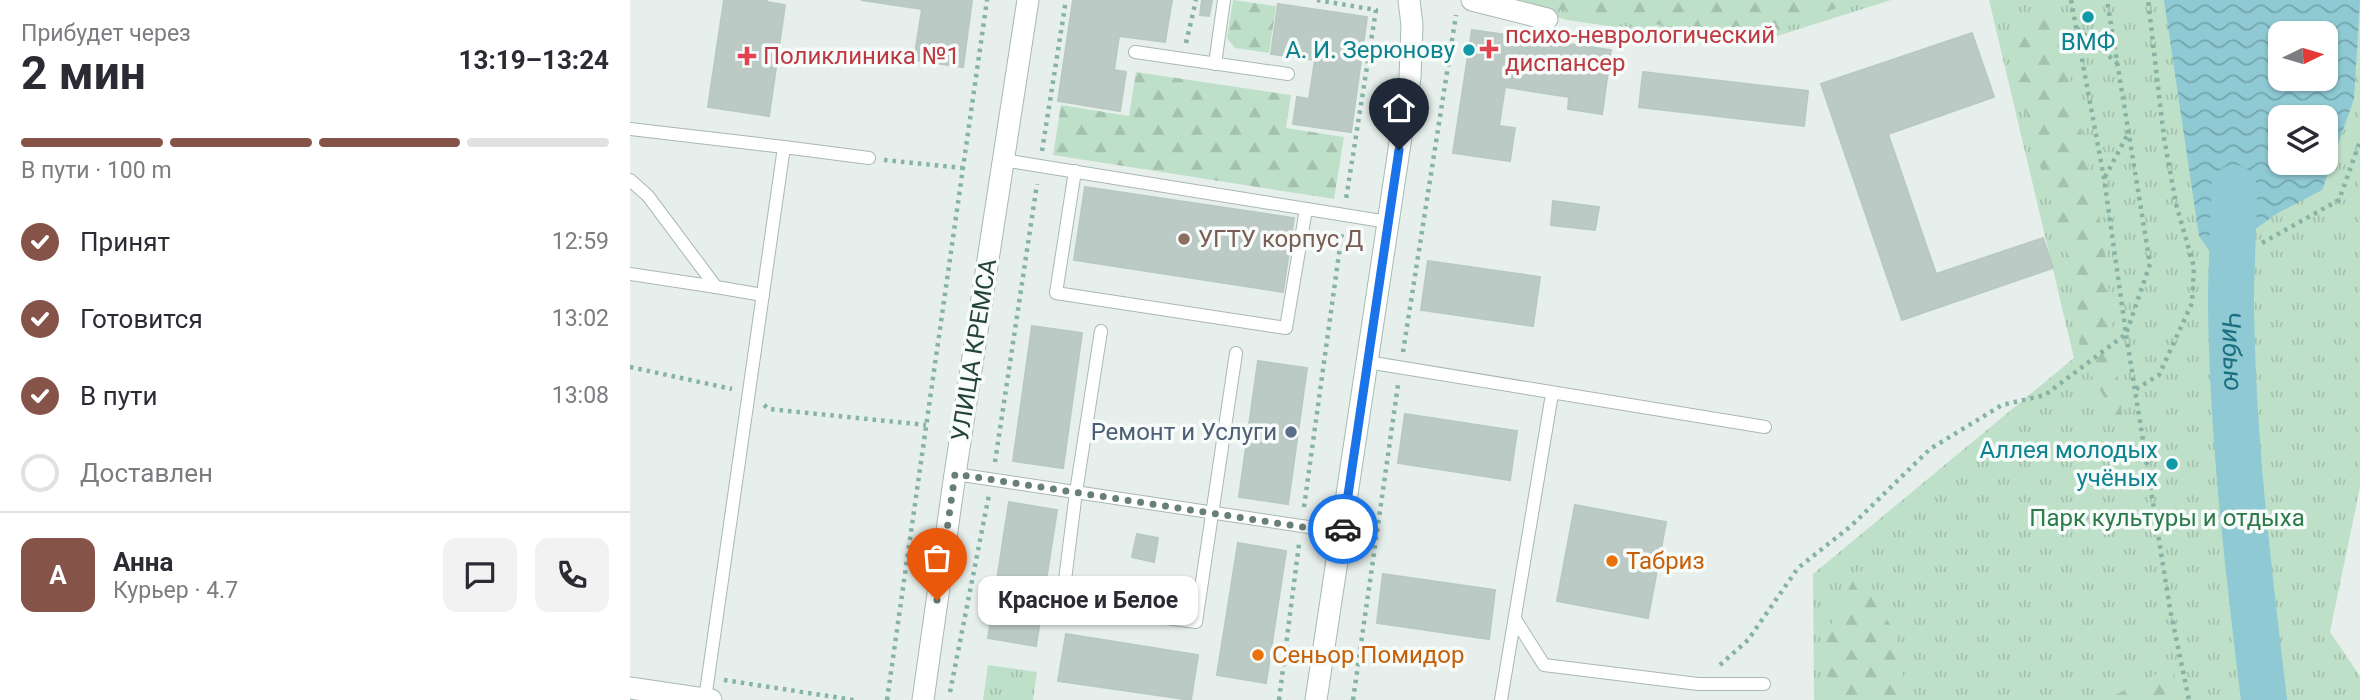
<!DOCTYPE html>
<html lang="ru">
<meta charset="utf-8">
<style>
:root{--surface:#fff;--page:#f2f2f3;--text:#2b2b33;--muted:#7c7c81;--line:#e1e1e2;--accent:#855347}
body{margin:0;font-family:Roboto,sans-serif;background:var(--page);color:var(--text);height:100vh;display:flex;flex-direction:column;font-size:26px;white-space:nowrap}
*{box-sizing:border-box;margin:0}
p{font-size:23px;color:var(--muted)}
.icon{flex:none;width:38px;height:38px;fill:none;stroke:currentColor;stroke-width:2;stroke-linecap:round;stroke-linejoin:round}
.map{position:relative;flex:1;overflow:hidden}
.details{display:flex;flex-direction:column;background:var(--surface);width:630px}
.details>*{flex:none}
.needle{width:46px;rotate:85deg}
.tools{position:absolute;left:1638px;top:21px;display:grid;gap:14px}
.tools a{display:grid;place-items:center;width:70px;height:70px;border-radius:14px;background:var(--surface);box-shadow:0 2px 5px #0004;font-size:35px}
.pin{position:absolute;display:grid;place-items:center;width:60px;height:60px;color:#fff;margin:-72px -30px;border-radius:50% 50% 50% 0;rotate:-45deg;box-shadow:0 0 7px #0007}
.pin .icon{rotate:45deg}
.courier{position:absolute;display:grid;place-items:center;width:70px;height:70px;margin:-35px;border:5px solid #1a73e8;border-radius:50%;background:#fff;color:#222;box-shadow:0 2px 9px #0007}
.bubble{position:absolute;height:49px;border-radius:14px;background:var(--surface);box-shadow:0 2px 5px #0004;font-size:23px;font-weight:700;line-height:49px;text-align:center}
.summary em{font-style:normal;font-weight:700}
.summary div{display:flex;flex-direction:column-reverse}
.summary{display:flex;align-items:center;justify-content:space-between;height:119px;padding:0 21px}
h1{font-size:46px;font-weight:700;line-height:52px}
.bar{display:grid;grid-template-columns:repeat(4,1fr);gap:10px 7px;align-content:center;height:84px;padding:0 21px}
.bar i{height:9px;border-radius:5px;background:var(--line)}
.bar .selected{background:var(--accent)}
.bar p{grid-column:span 4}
.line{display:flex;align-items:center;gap:18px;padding:0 21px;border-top:2px solid var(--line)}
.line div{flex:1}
.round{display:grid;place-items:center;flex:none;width:74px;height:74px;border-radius:14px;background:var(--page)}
ol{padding:0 21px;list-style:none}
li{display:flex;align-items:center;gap:21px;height:77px}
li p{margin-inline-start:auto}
li .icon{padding:7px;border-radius:50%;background:var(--accent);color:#fff;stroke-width:4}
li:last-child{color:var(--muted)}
li i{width:38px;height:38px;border:4px solid var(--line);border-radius:50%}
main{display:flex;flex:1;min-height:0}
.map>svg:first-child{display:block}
.grass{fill:url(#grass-tufts);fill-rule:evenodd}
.forest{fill:url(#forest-firs)}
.water{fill:url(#water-waves);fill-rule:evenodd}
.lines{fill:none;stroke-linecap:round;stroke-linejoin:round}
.river{stroke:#8ec9d4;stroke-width:46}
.building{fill:#bbcac4;stroke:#b8c9c2;stroke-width:2}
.service-casing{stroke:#a8b8b2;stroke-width:14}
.minor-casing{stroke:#a8b8b2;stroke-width:23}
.secondary-casing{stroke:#a4bbb3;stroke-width:23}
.path{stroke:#86b3a5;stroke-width:4.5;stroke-dasharray:3.5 5;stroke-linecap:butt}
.service{stroke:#fff;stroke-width:12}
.minor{stroke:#fff;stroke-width:21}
.secondary{stroke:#fff;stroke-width:21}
.done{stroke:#687f78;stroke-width:7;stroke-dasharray:0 12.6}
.route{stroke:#1a73e8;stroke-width:9}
.culture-dot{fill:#0f9aa8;stroke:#f7fbf9;stroke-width:2.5}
.health-dot{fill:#e0444e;stroke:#f7fbf9;stroke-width:2.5}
.education-dot{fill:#8d6e63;stroke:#f7fbf9;stroke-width:2.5}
.service-dot{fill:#5c6f8a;stroke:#f7fbf9;stroke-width:2.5}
.food-dot{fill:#e8710a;stroke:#f7fbf9;stroke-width:2.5}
.labels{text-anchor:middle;stroke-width:7;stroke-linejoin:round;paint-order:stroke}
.health-label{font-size:24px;fill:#be3a42;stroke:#f7fbf9;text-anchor:start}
.culture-label{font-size:24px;fill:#0d838f;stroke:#f7fbf9;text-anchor:end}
.education-label{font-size:24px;fill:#785e54;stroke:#f7fbf9;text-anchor:start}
.street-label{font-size:24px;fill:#24423a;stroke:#f7fbf9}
.service-label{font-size:24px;fill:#4e5e75;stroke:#f7fbf9;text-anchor:end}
.park-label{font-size:24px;fill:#2d7a4b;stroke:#f7fbf9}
.food-label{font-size:24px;fill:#c56008;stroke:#f7fbf9;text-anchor:start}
.water-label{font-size:26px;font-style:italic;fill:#1c6f80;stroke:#f7fbf9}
</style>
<main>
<section class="details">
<div class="summary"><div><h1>2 мин</h1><p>Прибудет через</p></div><em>13:19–13:24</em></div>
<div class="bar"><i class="selected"></i><i class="selected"></i><i class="selected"></i><i></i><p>В пути · 100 m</p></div>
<ol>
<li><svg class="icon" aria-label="check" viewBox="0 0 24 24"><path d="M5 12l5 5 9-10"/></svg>Принят<p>12:59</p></li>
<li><svg class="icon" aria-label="check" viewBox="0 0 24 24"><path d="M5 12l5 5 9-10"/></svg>Готовится<p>13:02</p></li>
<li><svg class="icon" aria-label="check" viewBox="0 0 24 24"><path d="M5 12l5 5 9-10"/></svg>В пути<p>13:08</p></li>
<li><i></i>Доставлен</li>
</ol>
<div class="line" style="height:126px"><b class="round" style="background:var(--accent);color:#fff">А</b><div><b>Анна</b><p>Курьер · 4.7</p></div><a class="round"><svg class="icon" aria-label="chat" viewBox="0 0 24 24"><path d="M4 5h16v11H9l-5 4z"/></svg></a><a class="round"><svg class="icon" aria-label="phone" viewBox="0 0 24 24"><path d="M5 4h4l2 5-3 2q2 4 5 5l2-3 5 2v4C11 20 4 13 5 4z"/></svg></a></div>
</section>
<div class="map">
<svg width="1730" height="700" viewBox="0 0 1730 700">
<defs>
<pattern id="grass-tufts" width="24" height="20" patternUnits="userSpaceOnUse" patternTransform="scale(1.75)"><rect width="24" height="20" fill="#bfe0c8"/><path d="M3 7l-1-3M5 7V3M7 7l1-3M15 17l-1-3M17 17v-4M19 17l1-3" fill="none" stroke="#a4c1ad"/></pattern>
<pattern id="forest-firs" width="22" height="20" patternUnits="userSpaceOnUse" patternTransform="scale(1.75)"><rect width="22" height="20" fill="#bfe0c8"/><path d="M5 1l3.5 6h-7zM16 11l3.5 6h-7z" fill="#a4c1ad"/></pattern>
<pattern id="water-waves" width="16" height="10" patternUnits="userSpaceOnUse" patternTransform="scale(1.75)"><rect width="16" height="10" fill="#8ec9d4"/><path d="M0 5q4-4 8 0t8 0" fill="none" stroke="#74a5ad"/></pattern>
</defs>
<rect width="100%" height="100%" fill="#e6efeb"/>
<g class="grass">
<path d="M 878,0 L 1261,0 L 1116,46 L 937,20 Z"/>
<path d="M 1359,0 L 1730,0 L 1730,487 L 1700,632 L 1730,676 L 1730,700 L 1184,700 L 1183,574 L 1444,358 ZM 1650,33 L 1696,33 L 1696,79 L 1650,79 ZM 1650,117 L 1696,117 L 1696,163 L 1650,163 Z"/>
<path d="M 358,665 L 407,672 L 403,700 L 353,700 Z"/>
</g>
<g class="forest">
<path d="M 603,0 L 646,6 L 639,53 L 605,48 L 597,38 Z"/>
<path d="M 898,0 L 1228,0 L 1124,39 L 919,8 Z"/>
<path d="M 1402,0 L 1424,0 L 1472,230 L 1494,432 L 1450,355 L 1447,293 L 1374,33 L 1407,24 Z"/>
<path d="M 506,72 L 661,95 L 656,128 L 714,137 L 704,199 L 423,155 L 431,105 L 499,116 Z"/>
<path d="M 1229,568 L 1264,632 L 1278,700 L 1199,700 L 1195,637 Z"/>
<path d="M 1543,666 L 1549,700 L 1477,700 L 1477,699 Z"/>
</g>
<path class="water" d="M 1534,0 L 1730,0 L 1724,99 L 1692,190 L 1646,214 L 1620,233 L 1620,247 L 1583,256 L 1569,236 ZM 1650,33 L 1696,33 L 1696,79 L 1650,79 ZM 1650,117 L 1696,117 L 1696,163 L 1650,163 Z"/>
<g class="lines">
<path class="river" id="s1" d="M 1604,188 C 1604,226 1601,263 1601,301 C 1602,434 1618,568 1634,700"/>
</g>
<g class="building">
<path d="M 94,0 L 137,0 L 137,2 L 155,5 L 139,116 L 78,107 Z"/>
<path d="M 231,0 L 342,0 L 333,67 L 284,60 L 292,9 Z"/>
<path d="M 443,0 L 542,0 L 535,42 L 489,36 L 484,70 L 496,72 L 490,111 L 428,101 Z"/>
<path d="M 572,0 L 582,0 L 579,16 L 570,15 Z"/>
<path d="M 648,4 L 737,17 L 721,132 L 663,124 L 667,97 L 679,99 L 685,60 L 641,54 Z"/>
<path d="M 842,30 L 981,50 L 972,114 L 938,109 L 939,97 L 875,87 L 869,126 L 885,128 L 880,161 L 823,153 Z"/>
<path d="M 1342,33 L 1364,97 L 1258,134 L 1306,274 L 1413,238 L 1423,268 L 1272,320 L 1191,84 Z"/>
<path d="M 1013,72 L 1178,91 L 1174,126 L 1009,107 Z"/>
<path d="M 455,187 L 664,218 L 653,292 L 444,260 Z"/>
<path d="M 923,201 L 969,207 L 965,230 L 921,225 Z"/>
<path d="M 798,261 L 910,277 L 903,326 L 791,310 Z"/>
<path d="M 402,326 L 452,333 L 433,468 L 383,461 Z"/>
<path d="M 628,361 L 677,368 L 658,504 L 609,497 Z"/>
<path d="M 775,414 L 887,431 L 880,480 L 768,463 Z"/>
<path d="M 379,502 L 427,510 L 406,646 L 358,638 Z"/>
<path d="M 945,505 L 1036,522 L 1018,618 L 927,601 Z"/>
<path d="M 507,534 L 528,538 L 524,562 L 502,557 Z"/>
<path d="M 608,543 L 656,551 L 636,683 L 587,675 Z"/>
<path d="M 753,574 L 865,590 L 859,639 L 747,623 Z"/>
<path d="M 436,634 L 568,655 L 561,700 L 428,681 Z"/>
</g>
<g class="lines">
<g class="service-casing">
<g id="service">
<path d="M 505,52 L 658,74"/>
<path d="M 585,64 L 594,0"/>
<path d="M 0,129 L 154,147"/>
<path d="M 373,160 L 758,222"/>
<path d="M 445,171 L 426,293 L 656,328 L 676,209"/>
<path d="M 0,180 L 18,196 L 86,287 L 133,295"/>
<path d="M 0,274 L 86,287"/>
<path d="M 471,331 L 446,492 L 432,604 L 566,622 L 606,353"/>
<path d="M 737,362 L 1135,427"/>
<path d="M 325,474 L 712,532"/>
<path d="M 885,619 L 914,665 L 1068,684 L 1134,684"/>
<path d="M 75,699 L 154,147 L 239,158"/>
<path d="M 871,700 L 922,394"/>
</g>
</g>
<g class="minor-casing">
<g id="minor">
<path d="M 842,0 L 917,19"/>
<path d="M 0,688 L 81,700"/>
<path d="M 293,700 L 325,474 L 398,0"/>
</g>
</g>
<g class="secondary-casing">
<path id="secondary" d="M 686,700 L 780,77 L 782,25 L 779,0"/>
</g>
<g class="path">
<path d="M 687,0 L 746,10 L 716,199"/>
<path d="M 1441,0 L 1474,178 L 1496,334 L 1540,609 L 1559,700"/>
<path d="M 1447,28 L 1487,63"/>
<path d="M 556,43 L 566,0"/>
<path d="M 412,151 L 436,0"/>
<path d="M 254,160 L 333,168"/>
<path d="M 1475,177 L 1499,132"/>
<path d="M 1632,243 L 1709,200 L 1730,141"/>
<path d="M 773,352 L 826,15"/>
<path d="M 0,367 L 102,389"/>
<path d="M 1506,389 L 1529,375 L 1562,303 L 1564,267 L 1546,204 L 1534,138 L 1518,0"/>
<path d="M 134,405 L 139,409 L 296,425"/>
<path d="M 365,462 L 407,184"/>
<path d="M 674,507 L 712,232"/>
<path d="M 1090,665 L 1118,640 L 1168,568 L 1221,526 L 1300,449 L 1372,405 L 1415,395 L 1496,334 L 1520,264 L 1477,0"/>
<path d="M 94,680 L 224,700"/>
<path d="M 320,692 L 359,495"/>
<path d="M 257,700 L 357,0"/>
<path d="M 649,700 L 669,544"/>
<path d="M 723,700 L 768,385"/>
</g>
<use href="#service" class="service"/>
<use href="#minor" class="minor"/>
<use href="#secondary" class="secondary"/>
</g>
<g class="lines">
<path class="done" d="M 307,600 L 325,474 L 712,533 L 713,529"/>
<path class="route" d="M 713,529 L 769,150"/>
</g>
<g class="culture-dot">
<circle cx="1458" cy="17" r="7"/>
<circle cx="839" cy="50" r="7"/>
<circle cx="1542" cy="464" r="7"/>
</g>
<g class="health-dot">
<path d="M855.5 38.5h7v7h7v7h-7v7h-7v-7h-7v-7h7z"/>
<path d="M113.5 45.5h7v7h7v7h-7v7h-7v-7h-7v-7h7z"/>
</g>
<circle class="education-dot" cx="554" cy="239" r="7"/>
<circle class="service-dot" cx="661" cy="432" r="7"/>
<g class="food-dot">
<circle cx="982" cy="561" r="7"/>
<circle cx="628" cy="655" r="7"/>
</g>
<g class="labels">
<g class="health-label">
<text x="875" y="43">психо-неврологический<tspan x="875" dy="28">диспансер</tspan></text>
<text x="133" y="64">Поликлиника №1</text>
</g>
<g class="culture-label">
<text x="1458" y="50" text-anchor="middle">ВМФ</text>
<text x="825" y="58">А. И. Зерюнову</text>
<text x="1528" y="458">Аллея молодых<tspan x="1528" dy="28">учёных</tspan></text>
</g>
<g class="education-label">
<text x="568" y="247">УГТУ корпус Д</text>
</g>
<g class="street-label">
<text transform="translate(344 350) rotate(-81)" y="8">УЛИЦА КРЕМСА</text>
</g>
<g class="service-label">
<text x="647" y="440">Ремонт и Услуги</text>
</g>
<g class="park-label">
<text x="1537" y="526">Парк культуры и отдыха</text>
</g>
<g class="food-label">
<text x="996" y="569">Табриз</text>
<text x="642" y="663">Сеньор Помидор</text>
</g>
<g class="water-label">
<text dy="9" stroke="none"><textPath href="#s1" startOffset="163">Чибью</textPath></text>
</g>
</g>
</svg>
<div class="tools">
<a><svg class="needle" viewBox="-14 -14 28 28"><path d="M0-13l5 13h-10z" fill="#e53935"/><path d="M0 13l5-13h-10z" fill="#7c7c81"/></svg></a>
<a><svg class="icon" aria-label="layers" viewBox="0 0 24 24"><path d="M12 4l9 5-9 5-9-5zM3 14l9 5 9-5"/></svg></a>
</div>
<div class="pin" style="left:307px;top:600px;background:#ea580c"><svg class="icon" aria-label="bag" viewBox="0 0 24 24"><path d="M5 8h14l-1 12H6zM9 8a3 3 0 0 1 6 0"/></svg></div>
<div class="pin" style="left:769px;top:150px;background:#1f2937"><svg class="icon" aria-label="home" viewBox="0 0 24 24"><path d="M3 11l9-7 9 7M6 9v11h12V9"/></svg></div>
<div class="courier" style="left:713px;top:529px"><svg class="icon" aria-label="car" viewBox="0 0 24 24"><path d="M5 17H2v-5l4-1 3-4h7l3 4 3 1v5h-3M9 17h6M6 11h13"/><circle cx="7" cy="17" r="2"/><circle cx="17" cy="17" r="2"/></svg></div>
<div class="bubble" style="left:348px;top:576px;width:220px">Красное и Белое</div>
</div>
</main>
